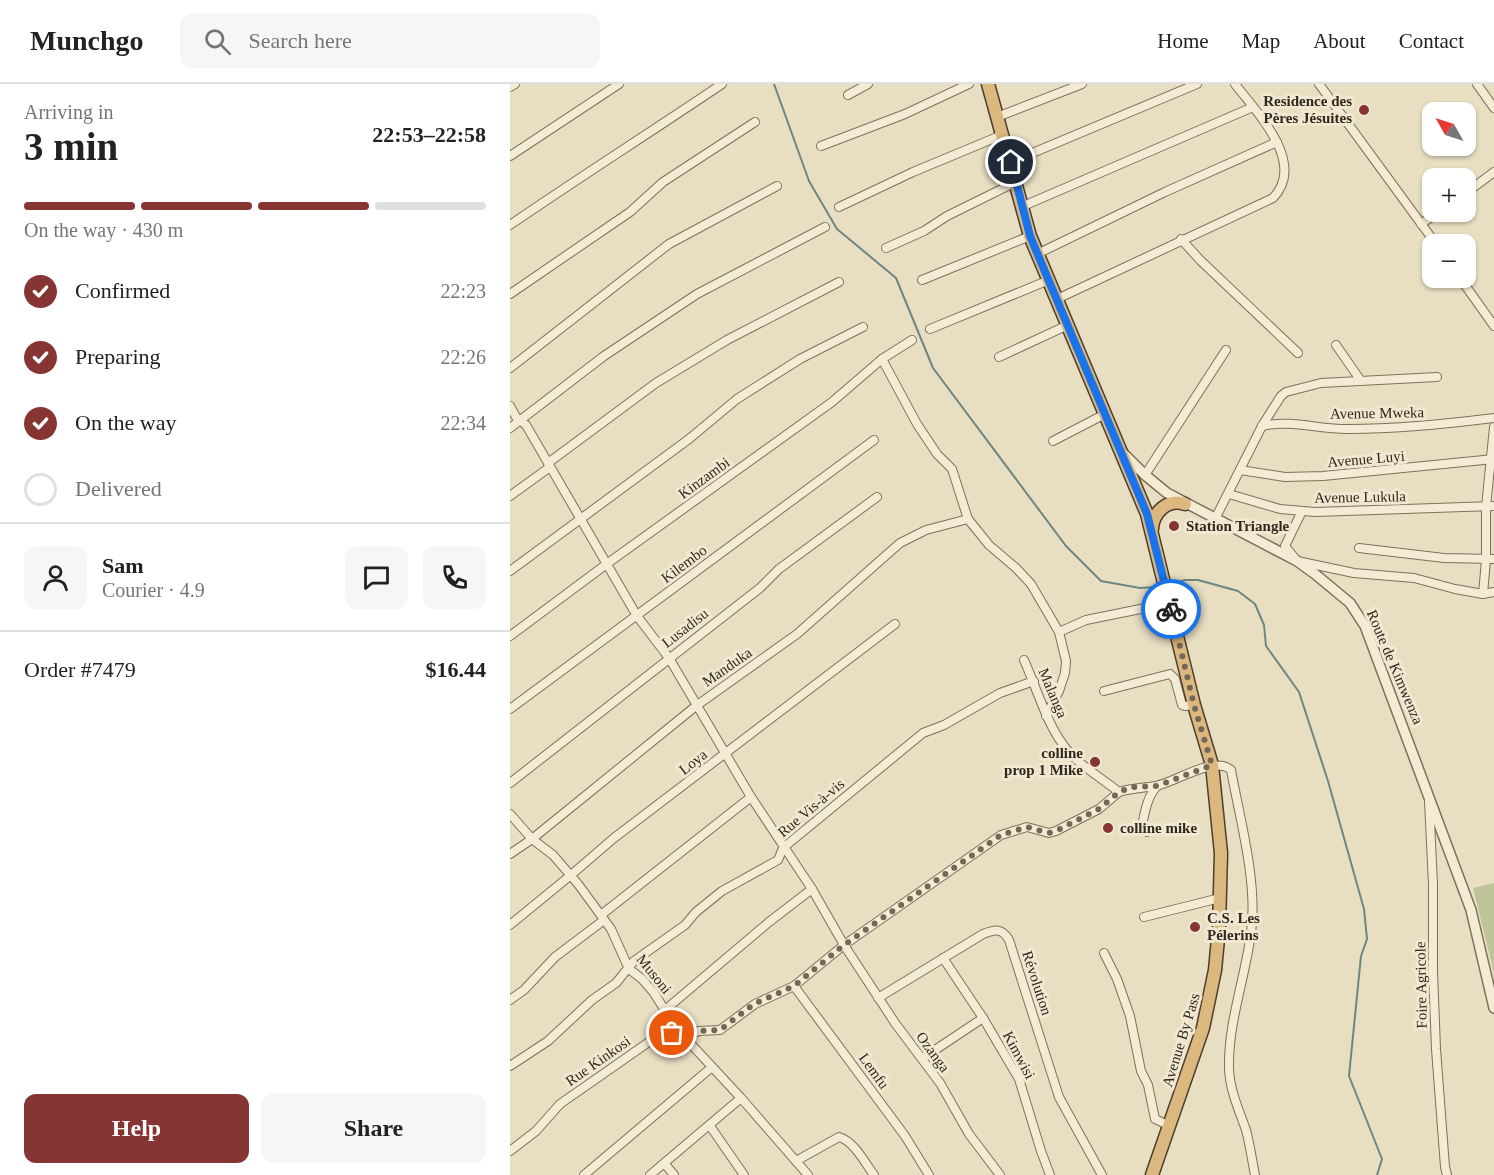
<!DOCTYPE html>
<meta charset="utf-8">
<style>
:root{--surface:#fff;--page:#f6f6f6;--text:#222;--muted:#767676;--line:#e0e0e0;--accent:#873533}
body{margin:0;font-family:Georgia,serif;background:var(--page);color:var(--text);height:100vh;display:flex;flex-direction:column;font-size:22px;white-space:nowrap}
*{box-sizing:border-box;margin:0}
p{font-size:20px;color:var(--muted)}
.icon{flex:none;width:33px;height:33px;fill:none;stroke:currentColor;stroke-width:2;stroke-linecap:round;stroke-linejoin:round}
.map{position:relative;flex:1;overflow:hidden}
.sheet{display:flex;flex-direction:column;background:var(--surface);width:510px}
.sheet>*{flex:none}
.needle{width:39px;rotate:309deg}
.fabs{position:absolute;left:912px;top:18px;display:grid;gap:12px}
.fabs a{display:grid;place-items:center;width:54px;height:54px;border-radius:12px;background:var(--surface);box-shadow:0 2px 4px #0004;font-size:30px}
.pin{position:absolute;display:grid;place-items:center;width:51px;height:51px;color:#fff;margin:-26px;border:3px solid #fff;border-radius:50%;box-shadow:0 2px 6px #0007}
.courier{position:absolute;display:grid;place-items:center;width:60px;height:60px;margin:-30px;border:4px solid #1a73e8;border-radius:50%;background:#fff;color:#222;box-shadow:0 2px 8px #0007}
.summary em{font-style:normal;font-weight:700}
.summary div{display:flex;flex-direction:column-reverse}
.summary{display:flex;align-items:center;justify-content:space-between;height:102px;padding:0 24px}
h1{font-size:39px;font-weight:700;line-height:45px}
.bar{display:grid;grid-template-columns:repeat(4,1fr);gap:9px 6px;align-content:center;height:72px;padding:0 24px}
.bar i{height:8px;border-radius:4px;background:var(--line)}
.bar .on{background:var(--accent)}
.bar p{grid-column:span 4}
.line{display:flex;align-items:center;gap:15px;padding:0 24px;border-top:2px solid var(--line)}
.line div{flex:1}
.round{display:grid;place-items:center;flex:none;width:63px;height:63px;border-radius:12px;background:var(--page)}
ol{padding:0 24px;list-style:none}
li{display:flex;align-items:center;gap:18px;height:66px}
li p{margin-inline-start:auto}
li .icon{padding:6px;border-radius:50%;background:var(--accent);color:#fff;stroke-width:4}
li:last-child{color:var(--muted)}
li i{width:33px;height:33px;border:3px solid var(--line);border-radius:50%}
.action{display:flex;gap:12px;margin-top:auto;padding:12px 24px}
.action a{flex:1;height:69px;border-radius:12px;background:var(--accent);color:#fff;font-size:24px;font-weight:700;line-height:69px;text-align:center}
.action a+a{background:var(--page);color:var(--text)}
header{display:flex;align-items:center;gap:36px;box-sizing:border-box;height:84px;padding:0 30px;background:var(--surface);border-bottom:2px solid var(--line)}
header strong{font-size:28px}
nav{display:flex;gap:33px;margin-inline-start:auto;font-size:21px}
.search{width:420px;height:54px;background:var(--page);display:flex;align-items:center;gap:15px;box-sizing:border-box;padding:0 21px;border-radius:12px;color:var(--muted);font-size:22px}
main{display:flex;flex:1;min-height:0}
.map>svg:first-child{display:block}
.green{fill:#bec498}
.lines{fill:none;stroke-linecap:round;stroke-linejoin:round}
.stream{stroke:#6d8782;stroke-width:2}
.minor-casing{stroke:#7f705c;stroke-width:10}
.tertiary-casing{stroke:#7f705c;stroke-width:12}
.trunk-casing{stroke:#4d3e30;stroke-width:15}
.minor{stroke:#f4ebd4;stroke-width:8}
.tertiary{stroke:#f4ebd4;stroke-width:9}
.trunk{stroke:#dab87e;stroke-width:12}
.done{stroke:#716857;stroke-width:6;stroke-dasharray:0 10.8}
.route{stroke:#1a73e8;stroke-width:8}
.poi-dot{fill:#873533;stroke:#f0e8d1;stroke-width:2}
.labels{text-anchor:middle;stroke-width:6;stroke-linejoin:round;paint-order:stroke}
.poi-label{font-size:15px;font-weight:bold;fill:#31281e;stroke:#f0e8d1;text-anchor:start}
.street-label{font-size:15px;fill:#31281e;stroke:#f0e8d1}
</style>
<header>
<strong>Munchgo</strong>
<div class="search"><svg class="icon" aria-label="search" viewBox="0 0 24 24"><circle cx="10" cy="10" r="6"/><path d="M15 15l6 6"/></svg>Search here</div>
<nav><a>Home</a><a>Map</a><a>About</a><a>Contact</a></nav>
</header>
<main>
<section class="sheet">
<div class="summary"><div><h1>3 min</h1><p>Arriving in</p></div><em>22:53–22:58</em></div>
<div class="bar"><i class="on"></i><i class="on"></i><i class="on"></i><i></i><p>On the way · 430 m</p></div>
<ol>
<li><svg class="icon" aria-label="check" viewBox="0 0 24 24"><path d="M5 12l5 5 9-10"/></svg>Confirmed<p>22:23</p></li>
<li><svg class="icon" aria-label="check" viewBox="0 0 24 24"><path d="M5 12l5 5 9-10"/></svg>Preparing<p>22:26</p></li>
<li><svg class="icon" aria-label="check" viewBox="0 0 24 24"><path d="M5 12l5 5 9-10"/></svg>On the way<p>22:34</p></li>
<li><i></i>Delivered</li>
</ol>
<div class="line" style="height:108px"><a class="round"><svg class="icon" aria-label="person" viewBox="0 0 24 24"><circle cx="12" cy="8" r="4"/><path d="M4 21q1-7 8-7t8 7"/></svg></a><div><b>Sam</b><p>Courier · 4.9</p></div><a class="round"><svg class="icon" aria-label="chat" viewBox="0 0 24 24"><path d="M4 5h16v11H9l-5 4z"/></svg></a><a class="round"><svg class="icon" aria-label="phone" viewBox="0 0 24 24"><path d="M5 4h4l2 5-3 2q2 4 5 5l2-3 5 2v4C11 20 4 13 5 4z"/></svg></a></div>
<div class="line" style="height:78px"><div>Order #7479</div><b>$16.44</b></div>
<div class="action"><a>Help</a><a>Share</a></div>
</section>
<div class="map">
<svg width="984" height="1091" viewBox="0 0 984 1091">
<rect width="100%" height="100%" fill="#e8dec2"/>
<path class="green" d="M 984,799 L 984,889 L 963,804 Z"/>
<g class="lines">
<g class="stream">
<path d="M 264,0 L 299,97 L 327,145 L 386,194 L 423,284 L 556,462 L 591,497 L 630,504 L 648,503"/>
<path d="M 664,499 L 675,496 L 688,496 L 728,507 L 745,520 L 754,541 L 756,562 L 789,608 L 818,697 L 854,825 L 857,855 L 851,872 L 839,992 L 872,1075 L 867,1091"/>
</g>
<g class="minor-casing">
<g id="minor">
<path d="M 809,0 L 926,160"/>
<path d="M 967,0 L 984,24"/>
<path d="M 0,3 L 5,0"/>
<path d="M 338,11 L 358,0"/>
<path d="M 487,33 L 572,0"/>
<path d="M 311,62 L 395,30 L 459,0"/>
<path d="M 0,72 L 109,0"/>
<path d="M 501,78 L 687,0"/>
<path d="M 956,109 L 984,88"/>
<path d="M 329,123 L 403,88 L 492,51"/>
<path d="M 511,123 L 743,23"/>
<path d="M 911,140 L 929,128"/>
<path d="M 0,141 C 70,93 141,48 212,0"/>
<path d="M 671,155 L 690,176 L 788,269"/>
<path d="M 376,164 L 414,147 L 437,132 L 506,98"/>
<path d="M 527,170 L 655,108 L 767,58"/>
<path d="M 950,194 L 984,242"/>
<path d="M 412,196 L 520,152"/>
<path d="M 0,210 L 120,128 L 153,98 L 245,38"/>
<path d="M 547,215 L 763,114 C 797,79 747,29 725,0"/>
<path d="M 420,245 L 539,196"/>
<path d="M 826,261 L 851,297"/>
<path d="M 489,273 L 558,241"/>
<path d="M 372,275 L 407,340 L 427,370 L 442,385 L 458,435 L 479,461 L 506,484 L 521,500 L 549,548 L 556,577 L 555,589 L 549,607 L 536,632"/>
<path d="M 0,284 L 159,160 L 267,102"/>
<path d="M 0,322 L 6,333 L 16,341 L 127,532 L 159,574 L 241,713 L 302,805 L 334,861 L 385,939 L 430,999 L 459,1050 L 490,1091"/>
<path d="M 752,342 C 780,335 811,346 840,345 C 888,345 936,340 984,334"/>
<path d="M 0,344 L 94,272 L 187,210 L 315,143"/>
<path d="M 543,357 L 595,330"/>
<path d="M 38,379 L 146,299 L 217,256 L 329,198"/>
<path d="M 730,386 L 775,393 L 813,392 L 984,375"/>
<path d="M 635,391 L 716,266"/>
<path d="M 719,410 L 770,425 L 805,428 L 984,422"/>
<path d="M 0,412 L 40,383"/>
<path d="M 792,427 L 775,462 L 787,477 L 844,489 L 904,494 L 945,505 L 973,510 L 984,508"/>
<path d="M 705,435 L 752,342 L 771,312 L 776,308 L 811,299 L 927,293"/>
<path d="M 849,464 L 934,474 L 984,475"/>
<path d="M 0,487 L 179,355 L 227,315 L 290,275 L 353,243"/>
<path d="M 973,510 L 976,476 L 976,423 L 984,343"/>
<path d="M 549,548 L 576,536 L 660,519"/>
<path d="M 0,552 L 98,479 L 322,318 L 372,275 L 402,256"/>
<path d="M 514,576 C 529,609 540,654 568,677 C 581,688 596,698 609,708 C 622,704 633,704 646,702 C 666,698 704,671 721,686 C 730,736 748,799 741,849 C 735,895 718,938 719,985 C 720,1007 729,1026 736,1046 C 740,1061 742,1076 745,1091"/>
<path d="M 594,607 L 660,590 L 665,595 L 672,621 L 675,622 L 684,621"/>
<path d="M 0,625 L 364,356"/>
<path d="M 0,699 L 250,504 L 269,485 L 367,413"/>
<path d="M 919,717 L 923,800 L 923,888 L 926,965 L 935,1083 L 937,1091"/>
<path d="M 0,730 L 22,755 L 43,771 L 68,800 L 101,845 L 119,885 L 132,895 L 144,909 L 166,944 L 231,1014 L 298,1091"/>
<path d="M 637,748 L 632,741 C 635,728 637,713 647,702"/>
<path d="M 0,770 L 22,755 L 186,622 L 287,550 L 390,459 L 416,446 L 458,435"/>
<path d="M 91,831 L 241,713"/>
<path d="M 634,833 L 710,814"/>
<path d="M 0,841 L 61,791 L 104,754 L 385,540"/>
<path d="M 594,869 L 607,895 L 620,932 L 631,987 L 638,1001 L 645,1035 L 660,1042"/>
<path d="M 433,874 L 473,934 L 509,995 L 531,1067 L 540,1091"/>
<path d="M 284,902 L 395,1052 L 419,1091"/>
<path d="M 368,914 L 473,850 C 486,845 492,844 499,856 L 549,1013 L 592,1091"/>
<path d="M 0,916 L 14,906 L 45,873 L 94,836"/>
<path d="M 155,926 L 259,838 L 302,805"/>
<path d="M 413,974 L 473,934"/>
<path d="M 0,982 L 38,957 L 82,916 L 106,899 L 124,877 L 175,841 L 186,828 L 212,807 L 268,776 L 273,764 L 413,649 L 434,641 L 490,609 L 524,597"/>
<path d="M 200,1042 L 234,1091"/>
<path d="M 0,1067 L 26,1047 L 50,1020 L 146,953 L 162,949 L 179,951 L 189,947 L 210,946 L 245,920 L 284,902 L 334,861 L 491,751 L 517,743 L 539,749 L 546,747 L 589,725 L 609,708"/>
<path d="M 286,1077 L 329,1053 C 344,1057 355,1079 364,1091"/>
<path d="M 155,1080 L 164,1091"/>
<path d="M 74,1091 L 202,983"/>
<path d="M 140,1091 L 231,1014"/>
</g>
</g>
<g class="tertiary-casing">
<path id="tertiary" d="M 614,370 L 635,391 L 657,409 L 787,477 L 805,490 L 840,519 L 855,542 L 961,826 L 984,924"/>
</g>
<g class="trunk-casing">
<g id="trunk">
<path d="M 478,0 L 520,152 L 637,430 L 684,621 L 702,681 L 711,769 L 709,844 L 705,886 L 693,944 L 642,1091"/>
<path d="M 642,445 C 643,428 658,414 675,420"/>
</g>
</g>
<use href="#minor" class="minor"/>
<use href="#tertiary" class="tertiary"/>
<use href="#trunk" class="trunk"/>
</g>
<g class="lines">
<path class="done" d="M 162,949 L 179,951 L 189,947 L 210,946 L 244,920 L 284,902 L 334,861 L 491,751 L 517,743 L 539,749 L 546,747 L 589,725 L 609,708 L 622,703 L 647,702 L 702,681 L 684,621 L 661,525"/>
<path class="route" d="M 501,78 L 520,152 L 637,430 L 661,525"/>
</g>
<g class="poi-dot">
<circle cx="854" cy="26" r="6"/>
<circle cx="664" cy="442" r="6"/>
<circle cx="585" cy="678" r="6"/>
<circle cx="598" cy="744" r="6"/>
<circle cx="685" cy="843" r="6"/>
</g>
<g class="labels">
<g class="poi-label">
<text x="842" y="22" text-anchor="end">Residence des<tspan x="842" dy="17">Pères Jésuites</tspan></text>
<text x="676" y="447">Station Triangle</text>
<text x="573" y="674" text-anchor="end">colline<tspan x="573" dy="17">prop 1 Mike</tspan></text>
<text x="610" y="749">colline mike</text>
<text x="697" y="839">C.S. Les<tspan x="697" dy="17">Pélerins</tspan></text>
</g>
<g class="street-label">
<text transform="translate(867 329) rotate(-1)" y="5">Avenue Mweka</text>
<text transform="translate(856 375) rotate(-5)" y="5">Avenue Luyi</text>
<text transform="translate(194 394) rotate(-36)" y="5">Kinzambi</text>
<text transform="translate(850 413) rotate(-1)" y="5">Avenue Lukula</text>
<text transform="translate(174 480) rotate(-37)" y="5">Kilembo</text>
<text transform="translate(175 544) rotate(-38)" y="5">Lusadisu</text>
<text transform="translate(217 583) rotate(-35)" y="5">Manduka</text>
<text transform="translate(885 583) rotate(67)" y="5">Route de Kimwenza</text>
<text transform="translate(543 609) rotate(67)" y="5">Malanga</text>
<text transform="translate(183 678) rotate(-38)" y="5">Loya</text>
<text transform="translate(301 724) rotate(-40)" y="5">Rue Vis-à-vis</text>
<text transform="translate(144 890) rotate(51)" y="5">Musoni</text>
<text transform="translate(527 899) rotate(72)" y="5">Révolution</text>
<text transform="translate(911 901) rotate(-91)" y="5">Foire Agricole</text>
<text transform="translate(671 956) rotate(-73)" y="5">Avenue By Pass</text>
<text transform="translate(423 968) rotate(54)" y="5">Ozanga</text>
<text transform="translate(509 971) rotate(62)" y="5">Kimwisi</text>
<text transform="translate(88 977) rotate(-35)" y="5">Rue Kinkosi</text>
<text transform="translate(364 987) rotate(54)" y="5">Lemfu</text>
</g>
</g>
</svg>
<div class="fabs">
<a><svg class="needle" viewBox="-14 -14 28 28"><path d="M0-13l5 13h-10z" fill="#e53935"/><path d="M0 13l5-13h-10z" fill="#767676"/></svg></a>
<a>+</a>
<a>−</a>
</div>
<div class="pin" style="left:162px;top:949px;background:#ea580c"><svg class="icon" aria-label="bag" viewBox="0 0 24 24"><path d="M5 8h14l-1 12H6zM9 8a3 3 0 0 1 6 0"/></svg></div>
<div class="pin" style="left:501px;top:78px;background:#1f2937"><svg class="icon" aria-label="home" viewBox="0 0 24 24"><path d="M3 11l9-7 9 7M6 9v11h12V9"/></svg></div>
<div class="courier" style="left:661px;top:525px"><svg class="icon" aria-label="bike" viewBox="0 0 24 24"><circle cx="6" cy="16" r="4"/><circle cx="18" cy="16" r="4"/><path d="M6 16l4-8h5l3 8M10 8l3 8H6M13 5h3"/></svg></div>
</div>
</main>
